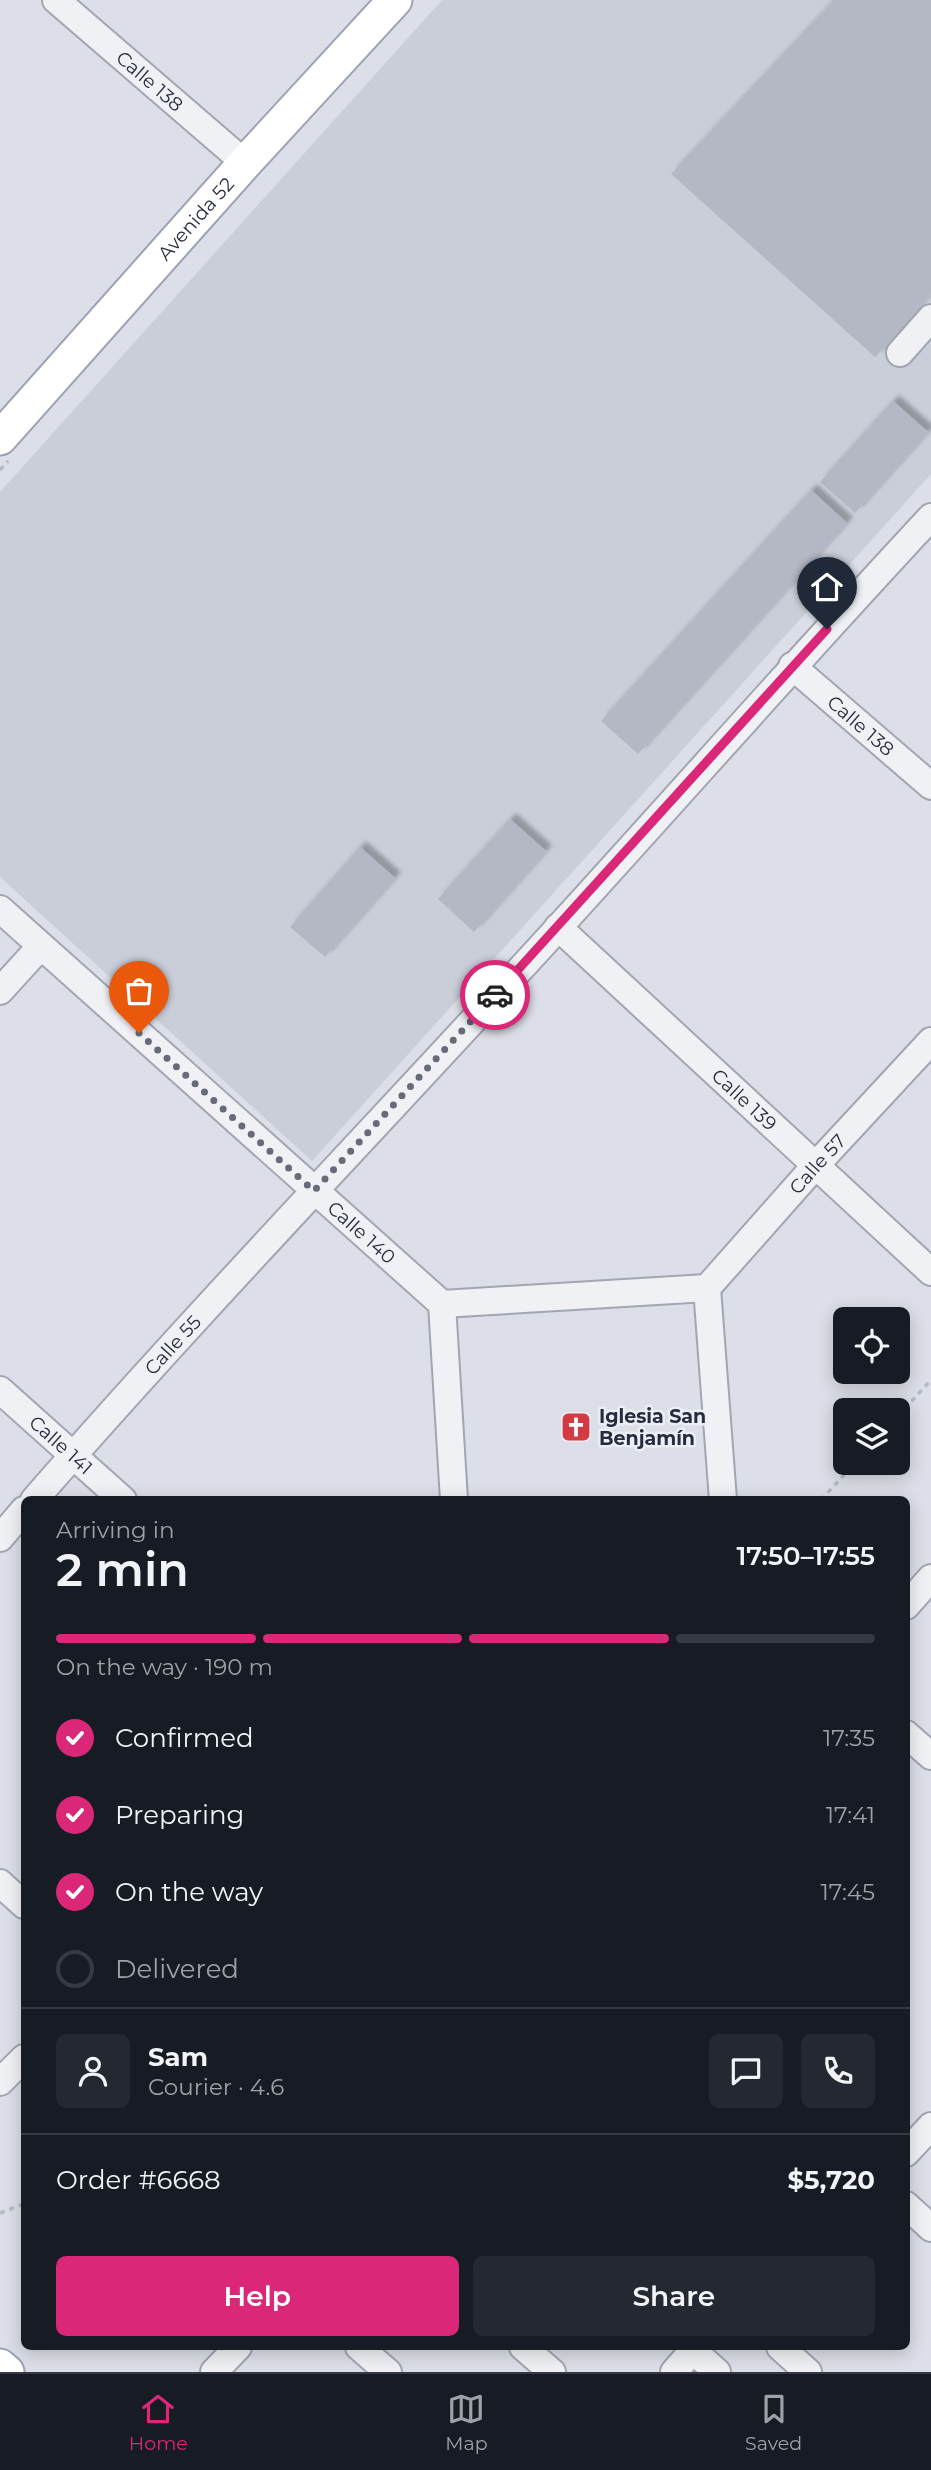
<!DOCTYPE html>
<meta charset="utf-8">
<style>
:root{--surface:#171b24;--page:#242831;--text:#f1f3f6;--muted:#9ea1a6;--line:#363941;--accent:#db2777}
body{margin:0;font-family:Montserrat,sans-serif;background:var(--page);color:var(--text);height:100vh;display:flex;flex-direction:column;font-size:26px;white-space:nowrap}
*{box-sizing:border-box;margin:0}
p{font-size:23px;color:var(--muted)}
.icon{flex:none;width:38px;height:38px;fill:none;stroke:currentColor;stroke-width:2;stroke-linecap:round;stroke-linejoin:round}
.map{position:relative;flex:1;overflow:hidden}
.drawer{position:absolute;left:21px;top:1496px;width:889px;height:854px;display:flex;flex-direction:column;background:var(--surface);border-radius:10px;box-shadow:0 4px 18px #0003}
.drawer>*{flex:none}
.tools{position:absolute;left:833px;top:1307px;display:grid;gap:14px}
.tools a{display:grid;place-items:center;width:77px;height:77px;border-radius:10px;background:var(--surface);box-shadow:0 4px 18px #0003;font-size:35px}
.pin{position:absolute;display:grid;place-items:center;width:60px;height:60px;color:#fff;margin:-72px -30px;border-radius:50% 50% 50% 0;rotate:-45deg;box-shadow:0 0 7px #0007}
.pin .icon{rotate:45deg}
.courier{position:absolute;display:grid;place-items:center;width:70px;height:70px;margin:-35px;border:5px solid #db2777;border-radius:50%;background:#fff;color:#222;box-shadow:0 2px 9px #0007}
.summary em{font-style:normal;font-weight:600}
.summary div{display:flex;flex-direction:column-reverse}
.summary{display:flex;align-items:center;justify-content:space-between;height:119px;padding:0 35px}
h1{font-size:46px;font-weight:600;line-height:52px}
.bar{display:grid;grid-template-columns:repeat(4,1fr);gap:10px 7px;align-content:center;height:84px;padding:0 35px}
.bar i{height:9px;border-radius:5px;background:var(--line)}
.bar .active{background:var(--accent)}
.bar p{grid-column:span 4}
.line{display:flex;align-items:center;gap:18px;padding:0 35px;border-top:2px solid var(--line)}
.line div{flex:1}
.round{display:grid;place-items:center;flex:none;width:74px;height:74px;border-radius:10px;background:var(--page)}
ol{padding:0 35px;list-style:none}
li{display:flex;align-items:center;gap:21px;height:77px}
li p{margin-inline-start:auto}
li .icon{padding:7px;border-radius:50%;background:var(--accent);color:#fff;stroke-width:4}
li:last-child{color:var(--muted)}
li i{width:38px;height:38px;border:4px solid var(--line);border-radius:50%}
.button{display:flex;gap:14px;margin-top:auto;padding:14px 35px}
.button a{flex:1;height:80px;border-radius:10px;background:var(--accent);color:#fff;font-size:28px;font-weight:600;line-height:80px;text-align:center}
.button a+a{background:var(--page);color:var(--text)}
.menu{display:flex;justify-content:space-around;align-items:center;height:98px;border-top:2px solid var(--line);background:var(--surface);font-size:19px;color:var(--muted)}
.menu a{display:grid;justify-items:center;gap:4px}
.menu .active{color:var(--accent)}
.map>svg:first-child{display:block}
.built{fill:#caced9}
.building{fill:#b3b8c4;filter:url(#shadow)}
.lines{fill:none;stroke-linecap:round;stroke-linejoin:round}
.minor-casing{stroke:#a1a6b1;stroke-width:30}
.major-casing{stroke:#9ba2b3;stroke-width:37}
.path{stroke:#b6bac2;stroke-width:3.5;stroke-dasharray:5 5;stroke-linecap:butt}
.minor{stroke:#eff1f5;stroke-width:26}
.major{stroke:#fff;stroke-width:33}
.done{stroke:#656b79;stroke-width:7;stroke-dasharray:0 12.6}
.route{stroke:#db2777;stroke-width:9}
.labels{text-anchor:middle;stroke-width:5;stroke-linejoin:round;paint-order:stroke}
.street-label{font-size:19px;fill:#252c3e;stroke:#eceef5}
.poi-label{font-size:19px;font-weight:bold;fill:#252c3e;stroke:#eceef5;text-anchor:start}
</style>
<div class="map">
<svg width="931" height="2372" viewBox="0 0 931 2372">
<defs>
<filter id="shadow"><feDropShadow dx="6" dy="-6" stdDeviation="2" flood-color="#0004"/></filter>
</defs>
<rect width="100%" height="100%" fill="#dcdfe7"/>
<path class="built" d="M 442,0 L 931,0 L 931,474 L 312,1161 L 0,877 L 0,492 Z"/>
<g class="building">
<path d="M 834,0 L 931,0 L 931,294 L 875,357 L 671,174 Z"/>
<path d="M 893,401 L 928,432 L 855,513 L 820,482 Z"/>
<path d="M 811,490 L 847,523 L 638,754 L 601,721 Z"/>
<path d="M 510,819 L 546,851 L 474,932 L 438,899 Z"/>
<path d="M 360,847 L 395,878 L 325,957 L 290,927 Z"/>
</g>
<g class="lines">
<g class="minor-casing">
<g id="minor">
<path id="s1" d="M 56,0 L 245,163"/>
<path d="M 900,353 L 931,318"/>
<path id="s2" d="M 792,666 L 931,786"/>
<path id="s3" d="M 0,909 L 442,1304"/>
<path id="s4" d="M 558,927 L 931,1272"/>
<path d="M 0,991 L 41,946"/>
<path id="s5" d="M 707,1288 L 815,1166 L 931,1041"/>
<path d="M 707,1288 L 723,1500"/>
<path d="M 442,1304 L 707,1288"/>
<path d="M 442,1304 L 454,1500"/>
<path id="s6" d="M 0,1390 L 123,1500"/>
<path id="s7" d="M 34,1500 C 204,1305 384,1119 558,928 C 683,791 805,652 931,517"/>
<path d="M 0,1538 L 24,1510"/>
<path d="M 906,1606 L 931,1578"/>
<path d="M 906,1734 L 931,1756"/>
<path d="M 0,1883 L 24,1905"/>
<path d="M 0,2082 L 24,2058"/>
<path d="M 906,2153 L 931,2126"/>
<path d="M 906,2205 L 931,2228"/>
<path d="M 359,2347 L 388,2372"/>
<path d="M 523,2347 L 552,2372"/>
<path d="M 689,2347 L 717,2372"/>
<path d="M 780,2347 L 808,2372"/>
<path d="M 214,2372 L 238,2347"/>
<path d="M 674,2372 L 696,2347"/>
</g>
</g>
<g class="major-casing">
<g id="major">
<path id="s8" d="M 0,438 L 245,163 L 395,0"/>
<path d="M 0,2366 L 7,2372"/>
</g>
</g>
<g class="path">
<path d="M 0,470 L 8,461"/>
<path d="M 898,1416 L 931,1380"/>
<path d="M 821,1500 L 855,1463"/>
<path d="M 0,2213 L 24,2204"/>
</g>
<use href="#minor" class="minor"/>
<use href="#major" class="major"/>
</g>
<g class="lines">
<path class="done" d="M 139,1033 L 314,1191 L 495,995"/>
<path class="route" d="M 495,995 L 827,629"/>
</g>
<defs>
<g id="church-square" transform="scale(1.575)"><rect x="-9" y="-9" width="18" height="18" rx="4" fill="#d33a42" stroke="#eceef5"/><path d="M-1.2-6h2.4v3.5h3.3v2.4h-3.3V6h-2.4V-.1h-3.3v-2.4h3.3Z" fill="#fff"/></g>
</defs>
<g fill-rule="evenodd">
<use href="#church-square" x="576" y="1427"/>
</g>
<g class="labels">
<g class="street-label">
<text dy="7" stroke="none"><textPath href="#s1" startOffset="124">Calle 138</textPath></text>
<text dy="7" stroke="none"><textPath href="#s8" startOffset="294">Avenida 52</textPath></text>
<text dy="7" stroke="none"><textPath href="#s2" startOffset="91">Calle 138</textPath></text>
<text dy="7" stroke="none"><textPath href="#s4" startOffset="254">Calle 139</textPath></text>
<text dy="7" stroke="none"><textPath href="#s5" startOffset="166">Calle 57</textPath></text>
<text dy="7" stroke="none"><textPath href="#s3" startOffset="485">Calle 140</textPath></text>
<text dy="7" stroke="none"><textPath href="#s7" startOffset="208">Calle 55</textPath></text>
<text dy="7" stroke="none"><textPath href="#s6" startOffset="82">Calle 141</textPath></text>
</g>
<g class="poi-label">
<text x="599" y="1423">Iglesia San<tspan x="599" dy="22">Benjamín</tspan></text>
</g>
</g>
</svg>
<div class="tools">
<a><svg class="icon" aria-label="locate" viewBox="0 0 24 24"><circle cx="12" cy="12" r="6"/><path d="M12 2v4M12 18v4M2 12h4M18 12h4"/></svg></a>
<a><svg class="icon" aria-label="layers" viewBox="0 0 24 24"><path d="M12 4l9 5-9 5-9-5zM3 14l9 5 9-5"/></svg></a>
</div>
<div class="pin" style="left:139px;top:1033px;background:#ea580c"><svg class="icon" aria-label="bag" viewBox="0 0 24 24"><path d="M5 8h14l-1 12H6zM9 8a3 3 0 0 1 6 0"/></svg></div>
<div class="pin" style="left:827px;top:629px;background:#1f2937"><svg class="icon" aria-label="home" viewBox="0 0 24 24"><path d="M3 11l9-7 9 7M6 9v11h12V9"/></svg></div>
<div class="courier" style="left:495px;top:995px"><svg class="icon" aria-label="car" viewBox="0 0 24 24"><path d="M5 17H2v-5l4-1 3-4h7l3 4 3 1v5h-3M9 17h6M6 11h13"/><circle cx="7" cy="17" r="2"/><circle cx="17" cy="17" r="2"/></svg></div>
<section class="drawer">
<div class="summary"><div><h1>2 min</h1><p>Arriving in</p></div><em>17:50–17:55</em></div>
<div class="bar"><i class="active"></i><i class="active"></i><i class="active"></i><i></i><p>On the way · 190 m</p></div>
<ol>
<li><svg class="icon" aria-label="check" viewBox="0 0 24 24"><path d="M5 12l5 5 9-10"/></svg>Confirmed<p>17:35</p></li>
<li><svg class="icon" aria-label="check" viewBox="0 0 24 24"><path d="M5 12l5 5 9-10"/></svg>Preparing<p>17:41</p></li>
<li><svg class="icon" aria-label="check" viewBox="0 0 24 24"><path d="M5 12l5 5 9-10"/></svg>On the way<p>17:45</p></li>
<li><i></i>Delivered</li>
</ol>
<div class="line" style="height:126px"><a class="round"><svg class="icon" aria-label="person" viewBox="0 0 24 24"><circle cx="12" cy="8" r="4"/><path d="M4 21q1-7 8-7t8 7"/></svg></a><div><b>Sam</b><p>Courier · 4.6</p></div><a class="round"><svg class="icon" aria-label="chat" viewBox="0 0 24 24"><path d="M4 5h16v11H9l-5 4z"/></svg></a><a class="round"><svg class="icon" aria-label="phone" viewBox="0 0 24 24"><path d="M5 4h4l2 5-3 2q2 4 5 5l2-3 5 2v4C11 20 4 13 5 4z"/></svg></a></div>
<div class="line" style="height:91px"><div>Order #6668</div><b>$5,720</b></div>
<div class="button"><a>Help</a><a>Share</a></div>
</section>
</div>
<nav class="menu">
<a class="active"><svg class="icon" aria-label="home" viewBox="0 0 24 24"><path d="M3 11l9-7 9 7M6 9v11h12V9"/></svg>Home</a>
<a><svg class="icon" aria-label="map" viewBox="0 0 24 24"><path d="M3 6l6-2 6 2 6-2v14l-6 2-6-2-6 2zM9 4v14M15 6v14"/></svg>Map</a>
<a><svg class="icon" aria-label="saved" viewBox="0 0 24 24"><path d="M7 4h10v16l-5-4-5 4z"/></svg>Saved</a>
</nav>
